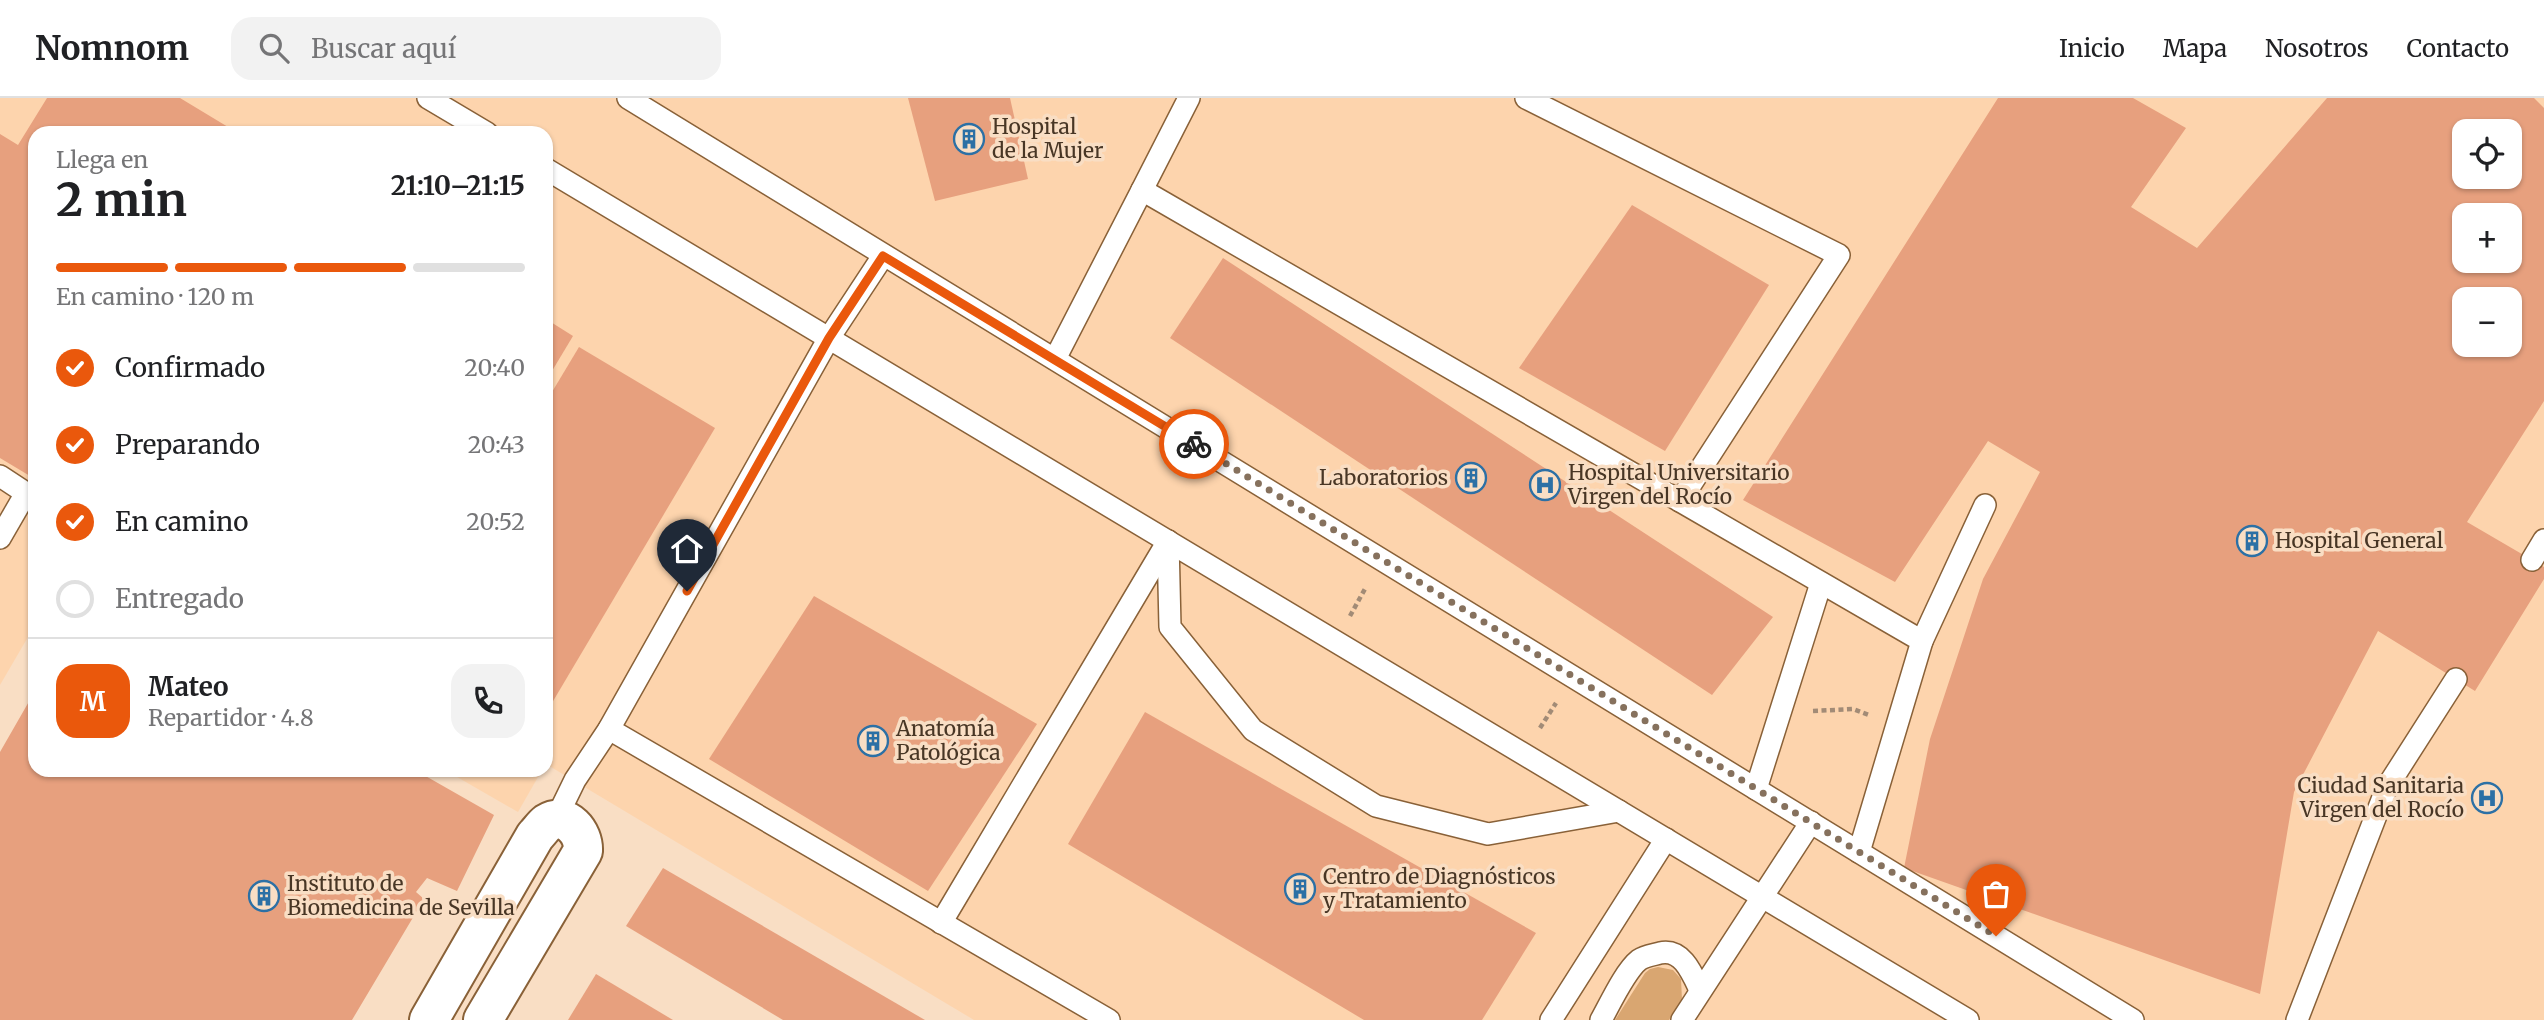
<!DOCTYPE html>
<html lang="es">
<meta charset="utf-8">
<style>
:root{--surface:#fff;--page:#f2f2f2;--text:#202124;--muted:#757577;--line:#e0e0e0;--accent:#ea580c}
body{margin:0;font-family:Merriweather,serif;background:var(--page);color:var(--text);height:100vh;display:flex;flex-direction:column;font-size:26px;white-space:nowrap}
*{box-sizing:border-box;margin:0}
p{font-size:23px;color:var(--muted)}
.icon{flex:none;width:38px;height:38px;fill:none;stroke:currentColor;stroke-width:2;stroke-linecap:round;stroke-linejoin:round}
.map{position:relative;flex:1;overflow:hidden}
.drawer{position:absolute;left:28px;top:28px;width:525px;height:651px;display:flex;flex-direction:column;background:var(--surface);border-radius:21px;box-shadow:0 2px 5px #0004}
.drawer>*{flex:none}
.buttons{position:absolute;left:2452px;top:21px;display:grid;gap:14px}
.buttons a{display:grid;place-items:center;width:70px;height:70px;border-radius:14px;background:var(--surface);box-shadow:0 2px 5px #0004;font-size:35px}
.pin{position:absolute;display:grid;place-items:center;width:60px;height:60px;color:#fff;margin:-72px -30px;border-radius:50% 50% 50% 0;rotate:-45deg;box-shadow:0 0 7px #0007}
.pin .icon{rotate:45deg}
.courier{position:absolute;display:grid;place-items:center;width:70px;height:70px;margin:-35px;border:5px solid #ea580c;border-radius:50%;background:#fff;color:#222;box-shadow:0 2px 9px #0007}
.summary em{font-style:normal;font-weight:700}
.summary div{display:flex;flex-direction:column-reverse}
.summary{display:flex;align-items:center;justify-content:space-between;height:119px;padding:0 28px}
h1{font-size:46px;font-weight:700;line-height:52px}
.bar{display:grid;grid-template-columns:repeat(4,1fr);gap:10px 7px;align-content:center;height:84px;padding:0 28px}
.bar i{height:9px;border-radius:5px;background:var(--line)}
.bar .selected{background:var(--accent)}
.bar p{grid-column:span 4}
.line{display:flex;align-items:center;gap:18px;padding:0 28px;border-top:2px solid var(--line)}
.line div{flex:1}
.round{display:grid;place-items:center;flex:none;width:74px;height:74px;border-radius:21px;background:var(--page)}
ol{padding:0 28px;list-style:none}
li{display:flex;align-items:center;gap:21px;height:77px}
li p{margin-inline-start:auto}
li .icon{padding:7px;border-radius:50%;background:var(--accent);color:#fff;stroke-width:4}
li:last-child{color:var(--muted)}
li i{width:38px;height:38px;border:4px solid var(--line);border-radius:50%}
header{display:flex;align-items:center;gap:42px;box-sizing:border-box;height:98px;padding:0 35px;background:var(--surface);border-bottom:2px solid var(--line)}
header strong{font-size:33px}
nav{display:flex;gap:38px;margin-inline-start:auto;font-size:24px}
.search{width:490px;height:63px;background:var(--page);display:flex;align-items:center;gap:18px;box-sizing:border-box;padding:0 24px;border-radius:21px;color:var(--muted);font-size:26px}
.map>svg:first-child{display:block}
.built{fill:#fdd4ad;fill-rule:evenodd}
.green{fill:#d9a671}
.building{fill:#e7a07e;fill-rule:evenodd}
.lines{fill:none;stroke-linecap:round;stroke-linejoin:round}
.service-casing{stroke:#896138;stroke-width:24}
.minor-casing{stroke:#896138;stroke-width:42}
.path{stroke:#a28b76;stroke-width:4.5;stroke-dasharray:5 3.5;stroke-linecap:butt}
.service{stroke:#fff;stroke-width:21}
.minor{stroke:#fff;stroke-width:38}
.done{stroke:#86715d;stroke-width:7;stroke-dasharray:0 12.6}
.route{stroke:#ea580c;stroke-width:9}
.labels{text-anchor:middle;stroke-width:7;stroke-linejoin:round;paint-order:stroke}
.poi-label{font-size:21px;fill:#483625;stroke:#f9dec4;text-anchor:start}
</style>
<header>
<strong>Nomnom</strong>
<div class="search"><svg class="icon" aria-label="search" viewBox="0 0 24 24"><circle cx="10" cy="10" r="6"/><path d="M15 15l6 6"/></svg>Buscar aquí</div>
<nav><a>Inicio</a><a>Mapa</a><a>Nosotros</a><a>Contacto</a></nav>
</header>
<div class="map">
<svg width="2544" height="922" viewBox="0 0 2544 922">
<rect width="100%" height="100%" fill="#f9dec4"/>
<g class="built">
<path d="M 0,0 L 2544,0 L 2544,922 L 974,922 L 546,666 L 546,35 L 35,35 L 35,527 L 0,587 ZM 2464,33 L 2510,33 L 2510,79 L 2464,79 ZM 2464,117 L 2510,117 L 2510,163 L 2464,163 ZM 2464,201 L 2510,201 L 2510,247 L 2464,247 Z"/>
<path d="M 445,672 L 542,672 L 518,714 Z"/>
</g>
<path class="green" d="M 1658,869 L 1673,872 L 1681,881 L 1682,902 L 1669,922 L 1615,922 L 1645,875 L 1650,871 Z"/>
<g class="building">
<path d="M 47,0 L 180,0 L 238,35 L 35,35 L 35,381 L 0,360 L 0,36 L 18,47 Z"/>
<path d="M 908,0 L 1010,0 L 1028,81 L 935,103 Z"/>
<path d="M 1998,0 L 2133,0 L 2186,30 L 2131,109 L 2197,150 L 2327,0 L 2534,0 L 2544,10 L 2544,303 L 2467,424 L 2544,469 L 2544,481 L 2475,593 L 2378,533 L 2294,694 L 2260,896 L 1904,770 L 1930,641 L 1983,481 L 2040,374 L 1988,343 L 1895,484 L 1743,402 ZM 2464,33 L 2510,33 L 2510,79 L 2464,79 ZM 2464,117 L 2510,117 L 2510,163 L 2464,163 ZM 2464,201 L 2510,201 L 2510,247 L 2464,247 Z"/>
<path d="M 1632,107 L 1769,187 L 1665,353 L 1519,270 Z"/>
<path d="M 1223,160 L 1773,519 L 1712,597 L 1170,240 Z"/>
<path d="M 546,221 L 573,238 L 546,283 Z"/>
<path d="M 579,249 L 715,330 L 546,615 L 546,304 Z"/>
<path d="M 814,498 L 1037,626 L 928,793 L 709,661 Z"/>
<path d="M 35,593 L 35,672 L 415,672 L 494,717 L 457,793 L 427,780 L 416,794 L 424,801 L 352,922 L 0,922 L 0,654 Z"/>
<path d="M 1145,614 L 1536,835 L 1482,922 L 1364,922 L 1068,746 Z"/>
<path d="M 663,770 L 925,922 L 783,922 L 626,828 Z"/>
<path d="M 596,876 L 673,922 L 568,922 Z"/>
</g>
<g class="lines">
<g class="service-casing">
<g id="service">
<path d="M 428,0 L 487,35"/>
<path d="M 628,0 L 2133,922"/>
<path d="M 1189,0 L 1142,92 L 1680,403 L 1839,157 L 1526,0"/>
<path d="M 546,71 L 1968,922"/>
<path d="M 1055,261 L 1142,92"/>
<path d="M 0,378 L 35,401"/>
<path d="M 1680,403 L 1922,543 L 1859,754"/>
<path d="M 0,440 L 26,395"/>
<path d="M 1168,443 L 1170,529 L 1253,632 L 1376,708 L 1488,736 L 1619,713"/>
<path d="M 2532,462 L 2544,442"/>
<path d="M 1922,543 L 1985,407"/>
<path d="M 609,631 L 1109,922"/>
<path d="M 1756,691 L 1821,485"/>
<path d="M 555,723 L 575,682 L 609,631 L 829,240 L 883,158"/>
<path d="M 941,825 L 1168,443"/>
<path d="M 1551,922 L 1666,741"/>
<path d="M 1601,922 C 1610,906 1625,873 1639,862 C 1645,858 1653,857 1660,855 C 1682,850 1692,875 1700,892"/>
<path d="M 1682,922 L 1811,724"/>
<path d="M 2297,922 L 2387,689 L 2456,581"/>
</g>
</g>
<g class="minor-casing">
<path id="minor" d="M 429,922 L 535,738 C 539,734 543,728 547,725 C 567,713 584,735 583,753 L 483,922"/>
</g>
<g class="path">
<path d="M 1350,518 L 1366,489"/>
<path d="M 1813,613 L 1853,611 L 1869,617"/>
<path d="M 1540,630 L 1556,605"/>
</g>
<use href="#service" class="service"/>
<use href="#minor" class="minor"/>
</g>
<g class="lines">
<path class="done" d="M 1194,346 L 1996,838"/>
<path class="route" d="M 687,493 L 829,240 L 883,158 L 1194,346"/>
</g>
<defs>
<g id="building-ring" transform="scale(1.575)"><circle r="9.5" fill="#f9dec4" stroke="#2c70a5" stroke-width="1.5"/><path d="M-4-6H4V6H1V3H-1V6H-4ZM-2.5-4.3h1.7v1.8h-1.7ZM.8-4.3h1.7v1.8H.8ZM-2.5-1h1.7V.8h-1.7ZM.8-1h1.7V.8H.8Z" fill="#2c70a5"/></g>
<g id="hospital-ring" transform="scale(1.575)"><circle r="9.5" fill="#f9dec4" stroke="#2c70a5" stroke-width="1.5"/><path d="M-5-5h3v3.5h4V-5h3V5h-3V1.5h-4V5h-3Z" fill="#2c70a5"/></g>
</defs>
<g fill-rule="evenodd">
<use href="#building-ring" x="969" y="41"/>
<use href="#building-ring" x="1471" y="380"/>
<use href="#hospital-ring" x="1545" y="387"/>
<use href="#building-ring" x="2252" y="443"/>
<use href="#building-ring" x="873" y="643"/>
<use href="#hospital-ring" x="2487" y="700"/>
<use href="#building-ring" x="1300" y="791"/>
<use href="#building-ring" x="264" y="798"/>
</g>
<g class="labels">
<g class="poi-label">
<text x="992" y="36">Hospital<tspan x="992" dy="24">de la Mujer</tspan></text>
<text x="1568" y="382">Hospital Universitario<tspan x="1568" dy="24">Virgen del Rocío</tspan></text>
<text x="1448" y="387" text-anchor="end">Laboratorios</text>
<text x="2275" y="450">Hospital General</text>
<text x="896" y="638">Anatomía<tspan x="896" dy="24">Patológica</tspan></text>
<text x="2464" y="695" text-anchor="end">Ciudad Sanitaria<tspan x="2464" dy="24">Virgen del Rocío</tspan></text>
<text x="1323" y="786">Centro de Diagnósticos<tspan x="1323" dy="24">y Tratamiento</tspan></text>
<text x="287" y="793">Instituto de<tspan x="287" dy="24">Biomedicina de Sevilla</tspan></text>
</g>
</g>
</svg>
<div class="buttons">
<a><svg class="icon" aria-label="locate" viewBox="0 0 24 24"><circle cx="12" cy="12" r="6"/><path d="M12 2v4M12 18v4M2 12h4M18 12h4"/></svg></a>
<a>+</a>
<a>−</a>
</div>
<div class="pin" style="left:1996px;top:838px;background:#ea580c"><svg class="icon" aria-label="bag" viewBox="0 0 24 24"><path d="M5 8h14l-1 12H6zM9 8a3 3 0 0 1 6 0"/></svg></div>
<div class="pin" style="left:687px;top:493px;background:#1f2937"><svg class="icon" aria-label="home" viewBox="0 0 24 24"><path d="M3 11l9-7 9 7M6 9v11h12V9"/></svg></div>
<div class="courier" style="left:1194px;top:346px"><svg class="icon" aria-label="bike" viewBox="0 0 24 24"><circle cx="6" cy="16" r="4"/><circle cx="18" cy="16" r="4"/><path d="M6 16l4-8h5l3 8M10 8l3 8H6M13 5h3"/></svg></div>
<section class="drawer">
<div class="summary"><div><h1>2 min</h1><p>Llega en</p></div><em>21:10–21:15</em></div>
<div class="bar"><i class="selected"></i><i class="selected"></i><i class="selected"></i><i></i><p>En camino · 120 m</p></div>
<ol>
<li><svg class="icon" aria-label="check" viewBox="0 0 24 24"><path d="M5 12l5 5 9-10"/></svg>Confirmado<p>20:40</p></li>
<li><svg class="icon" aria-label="check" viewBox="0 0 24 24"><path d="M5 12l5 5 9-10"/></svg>Preparando<p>20:43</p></li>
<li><svg class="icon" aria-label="check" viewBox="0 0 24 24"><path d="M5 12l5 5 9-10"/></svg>En camino<p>20:52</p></li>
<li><i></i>Entregado</li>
</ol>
<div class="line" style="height:126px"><b class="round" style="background:var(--accent);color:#fff">M</b><div><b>Mateo</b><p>Repartidor · 4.8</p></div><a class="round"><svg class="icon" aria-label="phone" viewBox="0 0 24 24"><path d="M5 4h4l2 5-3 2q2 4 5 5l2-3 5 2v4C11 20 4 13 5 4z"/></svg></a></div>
</section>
</div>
